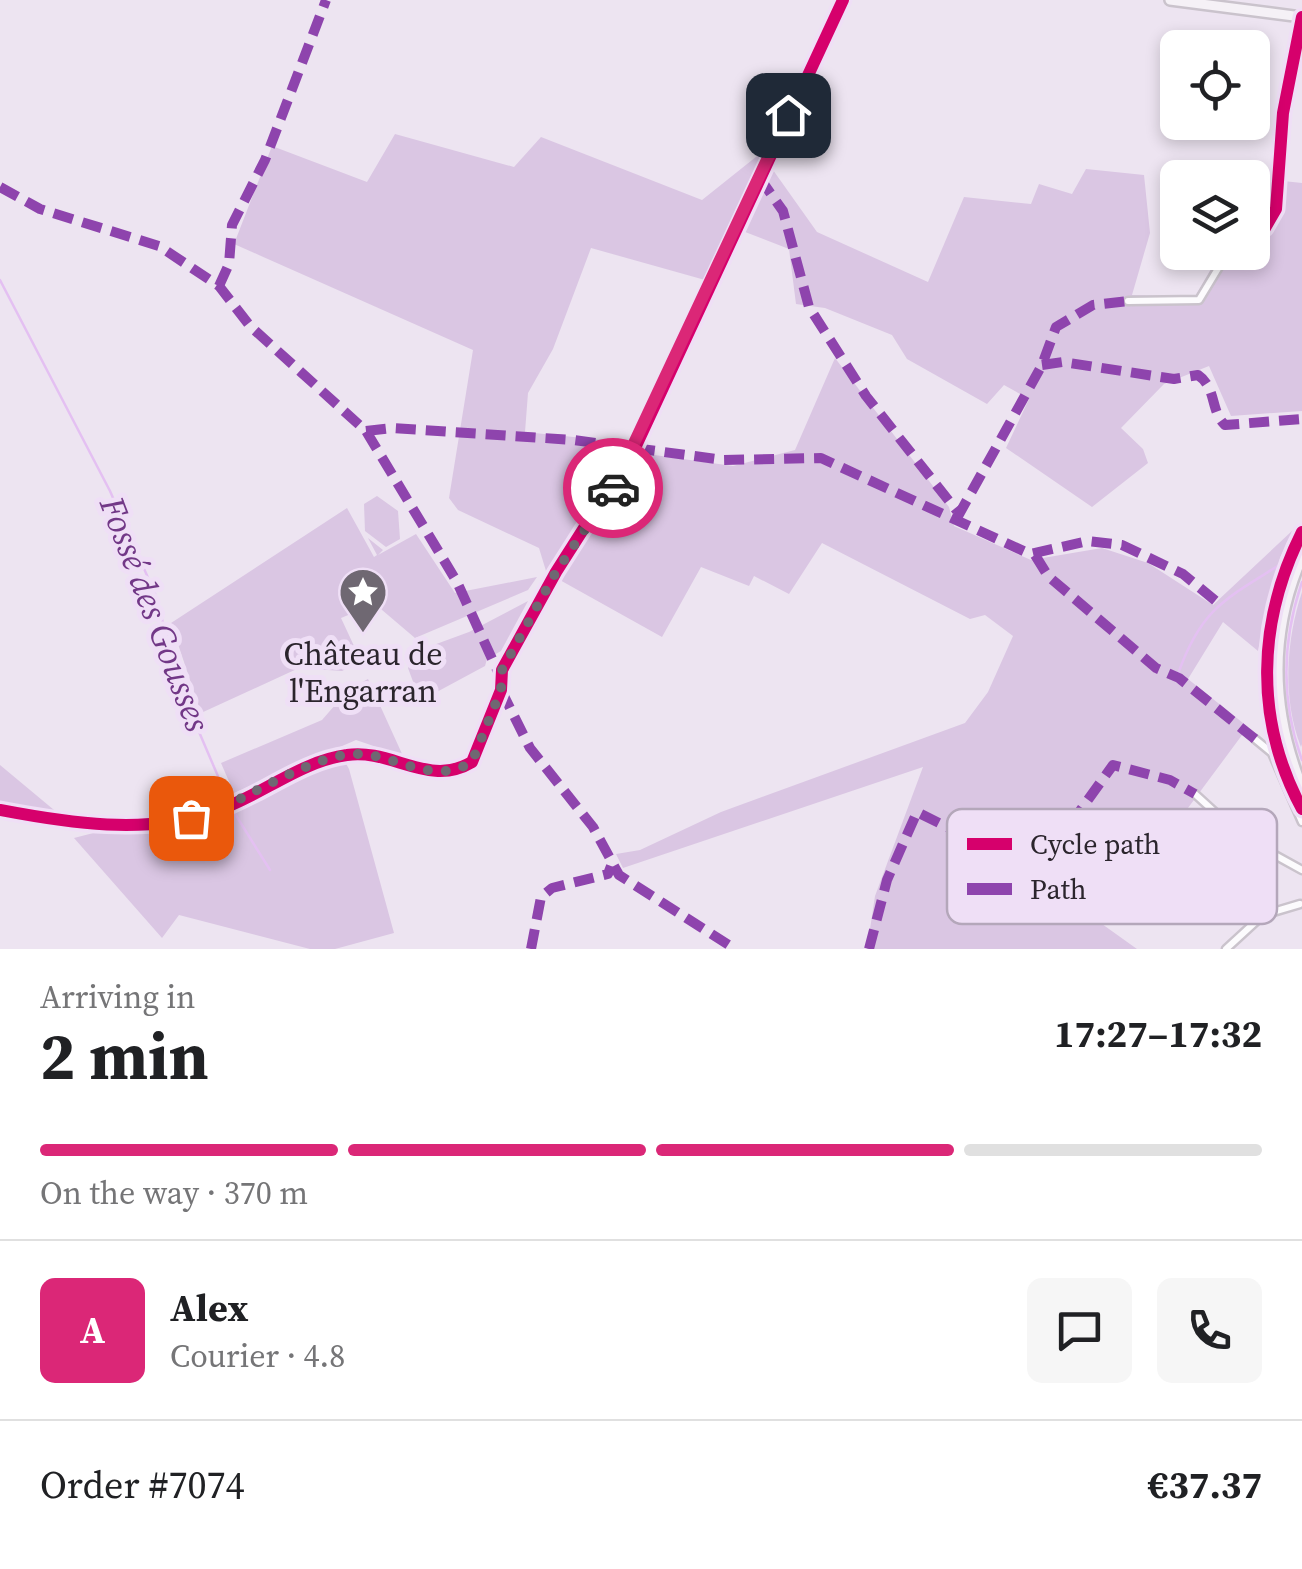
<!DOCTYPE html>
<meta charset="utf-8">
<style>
:root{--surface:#fff;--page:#f6f6f6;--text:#202124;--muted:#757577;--line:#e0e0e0;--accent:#db2777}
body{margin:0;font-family:"Source Serif 4",serif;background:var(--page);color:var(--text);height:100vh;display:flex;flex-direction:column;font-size:38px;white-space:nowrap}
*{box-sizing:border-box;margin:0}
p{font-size:32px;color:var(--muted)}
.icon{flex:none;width:55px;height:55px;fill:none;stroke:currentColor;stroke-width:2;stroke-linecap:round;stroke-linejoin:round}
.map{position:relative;height:949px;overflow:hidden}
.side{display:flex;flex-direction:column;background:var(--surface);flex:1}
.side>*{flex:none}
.controls{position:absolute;left:1160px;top:30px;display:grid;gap:20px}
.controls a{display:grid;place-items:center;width:110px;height:110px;border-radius:15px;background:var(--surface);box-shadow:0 5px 15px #0003;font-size:50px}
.pin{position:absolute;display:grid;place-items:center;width:85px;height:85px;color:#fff;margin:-42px;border-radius:20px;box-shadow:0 5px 15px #0006}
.courier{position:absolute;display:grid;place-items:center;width:100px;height:100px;margin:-50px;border:8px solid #db2777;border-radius:50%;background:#fff;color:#222;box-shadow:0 2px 12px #0007}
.head em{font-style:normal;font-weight:700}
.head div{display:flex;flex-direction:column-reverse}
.head{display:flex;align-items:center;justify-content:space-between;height:170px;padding:0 40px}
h1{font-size:65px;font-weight:700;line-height:75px}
.bar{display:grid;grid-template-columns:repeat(4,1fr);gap:15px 10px;align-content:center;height:120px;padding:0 40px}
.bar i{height:12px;border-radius:8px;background:var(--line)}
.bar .active{background:var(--accent)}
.bar p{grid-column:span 4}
.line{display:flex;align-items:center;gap:25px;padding:0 40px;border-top:2px solid var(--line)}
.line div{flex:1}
.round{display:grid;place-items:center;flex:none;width:105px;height:105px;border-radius:15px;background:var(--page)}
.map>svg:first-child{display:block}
.green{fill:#dac6e3}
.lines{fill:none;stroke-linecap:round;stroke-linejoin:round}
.stream{stroke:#e4c0f2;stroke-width:2.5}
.street-casing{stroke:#cac3cc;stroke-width:11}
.secondary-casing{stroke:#cac3cc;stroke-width:14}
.street{stroke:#fcfbfd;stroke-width:6}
.secondary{stroke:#f5f1f6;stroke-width:9}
.quiet{stroke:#8e44ad;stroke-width:10;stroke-dasharray:20 10;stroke-linecap:butt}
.cycleway-casing{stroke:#efdff6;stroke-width:19}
.cycleway{stroke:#d6006c;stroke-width:12}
.done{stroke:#6f6872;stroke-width:10;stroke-dasharray:0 18}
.route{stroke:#db2777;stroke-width:12}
.labels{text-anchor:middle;stroke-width:10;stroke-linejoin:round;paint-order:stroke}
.poi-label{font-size:32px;fill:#2b252d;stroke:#efdff6}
.water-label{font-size:35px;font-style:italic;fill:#723887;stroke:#efdff6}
.key{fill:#efdff6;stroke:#b4a7ba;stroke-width:2.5}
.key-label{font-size:28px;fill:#2b252d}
</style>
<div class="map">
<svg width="1302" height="949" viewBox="0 0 1302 949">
<rect width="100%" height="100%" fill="#ede4f1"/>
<g class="green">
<path d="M 395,134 L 514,167 L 541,137 L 702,200 L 767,148 L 705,280 L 591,248 L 553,349 L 528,393 L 525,432 L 632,443 L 546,571 L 539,548 L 458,510 L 449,498 L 473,350 L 234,244 L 272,146 L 367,182 Z"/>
<path d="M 1086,169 L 1144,175 L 1150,233 L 1132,295 L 1195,297 L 1220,253 L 1252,252 L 1253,229 L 1268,215 L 1274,180 L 1302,183 L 1302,411 L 1231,416 L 1209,366 L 1164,384 L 1121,428 L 1143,449 L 1148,463 L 1092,507 L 1006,448 L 1029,399 L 1004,385 L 987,404 L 907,359 L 892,335 L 825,308 L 796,304 L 789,249 L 740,230 L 773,170 L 817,232 L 928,282 L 964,197 L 1031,204 L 1039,184 L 1072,194 Z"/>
<path d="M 835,358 L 949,507 L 954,526 L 1031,560 L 1102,548 L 1148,563 L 1213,605 L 1293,530 L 1280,558 L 1258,651 L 1223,622 L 1188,679 L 1248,727 L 1102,924 L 1137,949 L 867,949 L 875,896 L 923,767 L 623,868 L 616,854 L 640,850 L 721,812 L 965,723 L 988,692 L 1013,636 L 985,615 L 970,619 L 822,543 L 789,594 L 754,576 L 749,586 L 701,567 L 662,637 L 558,579 L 609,509 L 640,453 L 733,466 L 795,450 Z"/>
<path d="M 377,496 L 398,511 L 400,539 L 386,547 L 365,531 L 364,504 Z"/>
<path d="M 347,508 L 374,557 L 377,555 L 368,538 L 383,550 L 378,555 L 416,534 L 455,593 L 537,577 L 528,590 L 415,638 L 375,604 L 341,618 L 361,661 L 342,671 L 299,668 L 201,713 L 171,623 Z"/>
<path d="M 1302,592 L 1302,744 L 1301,747 C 1282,699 1286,640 1302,592 Z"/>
<path d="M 528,601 L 501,651 L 487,659 L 485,666 L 433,694 L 427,682 L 415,687 L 408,668 L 420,650 L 469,632 Z"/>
<path d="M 368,679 L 403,756 L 356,740 L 234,793 L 221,763 L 322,720 L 349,689 Z"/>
<path d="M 338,749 L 349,769 L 394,933 L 335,949 L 310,949 L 179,915 L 162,938 L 74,838 L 233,797 Z"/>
<path d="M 0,765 L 54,810 L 53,826 L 0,814 Z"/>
</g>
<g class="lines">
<g class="stream">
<path d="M 0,280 L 110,491 L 156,596 L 179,685 L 229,802"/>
<path d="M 1302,582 C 1282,641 1281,702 1302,760"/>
<path d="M 1178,674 C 1201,609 1225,599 1281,564"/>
<path d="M 232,809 L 270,870"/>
</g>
<g class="street-casing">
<g id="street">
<path d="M 1252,237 L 1265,228 L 1276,209 L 1283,113 L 1302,17"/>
<path d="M 1128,301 L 1199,300 L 1228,252"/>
<path d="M 1255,739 L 1272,753 L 1302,822"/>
<path d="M 1195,794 L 1242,837 L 1302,870"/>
<path d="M 1226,949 L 1263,915 L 1300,904"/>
</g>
</g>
<g class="secondary-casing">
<g id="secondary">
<path d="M 1170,0 L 1302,17"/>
<path d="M 1302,557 C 1269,633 1271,710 1302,787"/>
<path d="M 0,810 C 68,823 146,835 213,812 C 258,798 300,761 347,755 C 391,748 429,788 472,762 L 501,690 L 502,670 L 556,572 L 635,448 L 843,0"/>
</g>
</g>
<use href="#street" class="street"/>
<use href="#secondary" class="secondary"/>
<g class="quiet">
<path d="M 759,177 L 783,211 L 809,307 L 866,396 L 957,511"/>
<path d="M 0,187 L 40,209 L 159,246 L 219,286 L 250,326 L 366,431 L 457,582 L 498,672 L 502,670"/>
<path d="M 219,286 L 229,264 L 232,225 L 265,160 L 326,0"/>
<path d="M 1042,365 L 1063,362 L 1174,379 L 1198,375 C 1217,388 1210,411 1225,425 L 1302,419"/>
<path d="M 366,431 L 392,428 L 574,440 L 724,460 L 821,458 L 1030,554 L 1088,541 L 1122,545 L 1183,574 L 1217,602"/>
<path d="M 957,518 L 1042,365 L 1056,327 L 1093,305 L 1128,301"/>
<path d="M 1035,555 L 1048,576 L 1156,668 L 1179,678 L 1255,739"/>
<path d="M 501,690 L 530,748 L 593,827 L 619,875 L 735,949"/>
<path d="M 531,949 L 541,897 L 552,888 L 608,874 L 611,866"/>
<path d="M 869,949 L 887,880 L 917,812 L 959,833 L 1009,841 L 1043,862 L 1113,765 L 1170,780 L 1195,794"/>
</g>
<g class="cycleway-casing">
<g id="cycleway">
<path d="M 1252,237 L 1265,228 L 1276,209 L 1283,113 L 1302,17"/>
<path d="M 1302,532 C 1257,622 1254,720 1302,809"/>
<path d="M 0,810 C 68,823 146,835 213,812 C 258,798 300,761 347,755 C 391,748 429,788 472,762 L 501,690 L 502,670 L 556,572 L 635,448 L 843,0"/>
</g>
</g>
<use href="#cycleway" class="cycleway"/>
</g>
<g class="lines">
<path class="done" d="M 191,818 L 213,812 C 250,796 319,752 359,754 C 399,756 433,786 472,762 L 501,690 L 502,670 L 556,572 L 613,488"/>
<path class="route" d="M 613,488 L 788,115"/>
</g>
<defs>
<g id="sight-pin" transform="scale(2.5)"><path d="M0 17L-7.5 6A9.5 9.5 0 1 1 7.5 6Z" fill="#6f6872" stroke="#efdff6"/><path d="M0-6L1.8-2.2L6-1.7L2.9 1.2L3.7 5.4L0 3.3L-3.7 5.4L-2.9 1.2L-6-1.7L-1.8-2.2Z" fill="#fff"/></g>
</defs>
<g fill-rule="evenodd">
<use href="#sight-pin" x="363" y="592"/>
</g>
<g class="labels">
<g class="poi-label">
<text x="363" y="665">Château de<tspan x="363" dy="37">l'Engarran</tspan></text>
</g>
<g class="water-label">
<text transform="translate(155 614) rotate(69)" y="12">Fossé des Gousses</text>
</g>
</g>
<rect x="947" y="809" width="330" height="115" rx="15" class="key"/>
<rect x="967" y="838" width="45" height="12" fill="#d6006c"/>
<rect x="967" y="883" width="45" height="12" fill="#8e44ad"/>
<g class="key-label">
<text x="1030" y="854">Cycle path</text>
<text x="1030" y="899">Path</text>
</g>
</svg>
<div class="controls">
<a><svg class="icon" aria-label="locate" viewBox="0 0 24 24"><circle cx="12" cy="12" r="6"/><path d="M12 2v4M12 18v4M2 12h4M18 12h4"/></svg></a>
<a><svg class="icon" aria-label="layers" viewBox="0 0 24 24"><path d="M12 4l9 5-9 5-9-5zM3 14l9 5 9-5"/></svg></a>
</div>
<div class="pin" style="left:191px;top:818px;background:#ea580c"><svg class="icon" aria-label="bag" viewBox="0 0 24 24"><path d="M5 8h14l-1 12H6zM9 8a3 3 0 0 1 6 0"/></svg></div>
<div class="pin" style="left:788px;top:115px;background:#1f2937"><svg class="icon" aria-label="home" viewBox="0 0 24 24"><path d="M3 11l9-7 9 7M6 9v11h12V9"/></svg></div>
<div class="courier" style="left:613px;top:488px"><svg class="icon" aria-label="car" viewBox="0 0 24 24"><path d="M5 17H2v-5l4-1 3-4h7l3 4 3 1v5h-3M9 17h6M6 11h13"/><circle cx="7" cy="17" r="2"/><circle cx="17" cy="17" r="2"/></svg></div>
</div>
<section class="side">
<div class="head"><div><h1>2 min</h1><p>Arriving in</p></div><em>17:27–17:32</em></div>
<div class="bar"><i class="active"></i><i class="active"></i><i class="active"></i><i></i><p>On the way · 370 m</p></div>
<div class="line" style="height:180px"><b class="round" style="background:var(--accent);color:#fff">A</b><div><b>Alex</b><p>Courier · 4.8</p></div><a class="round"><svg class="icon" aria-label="chat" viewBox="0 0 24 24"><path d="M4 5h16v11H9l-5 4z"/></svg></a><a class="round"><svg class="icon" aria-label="phone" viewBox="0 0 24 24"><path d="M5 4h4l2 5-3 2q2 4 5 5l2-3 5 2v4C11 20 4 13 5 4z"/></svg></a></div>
<div class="line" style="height:130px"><div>Order #7074</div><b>€37.37</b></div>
</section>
